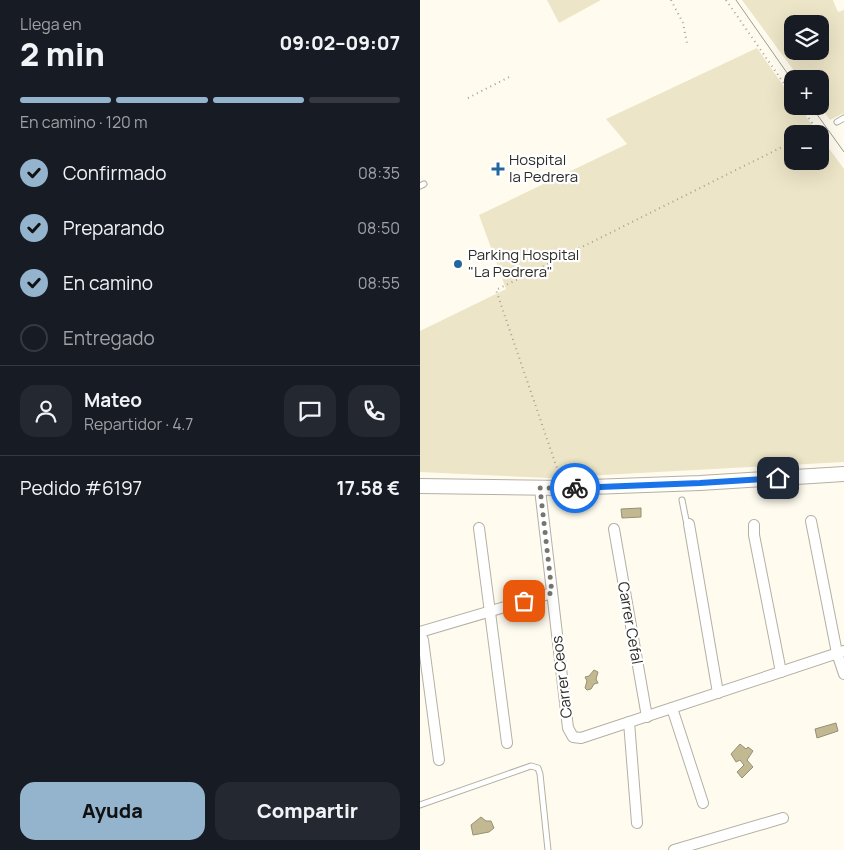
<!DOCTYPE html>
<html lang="es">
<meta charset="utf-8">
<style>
:root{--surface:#171b24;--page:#242831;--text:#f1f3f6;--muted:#9ea1a6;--line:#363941;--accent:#94b4ce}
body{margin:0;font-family:Manrope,sans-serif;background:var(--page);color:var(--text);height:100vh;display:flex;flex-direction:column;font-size:19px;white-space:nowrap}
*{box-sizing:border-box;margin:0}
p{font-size:16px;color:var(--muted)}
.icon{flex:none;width:28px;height:28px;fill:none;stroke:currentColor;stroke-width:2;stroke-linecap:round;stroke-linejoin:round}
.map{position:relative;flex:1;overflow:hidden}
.details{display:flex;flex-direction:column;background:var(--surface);width:420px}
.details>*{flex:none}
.fabs{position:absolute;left:364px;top:15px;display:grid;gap:10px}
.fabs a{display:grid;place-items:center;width:45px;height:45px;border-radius:10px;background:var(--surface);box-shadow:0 5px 20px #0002;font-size:25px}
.pin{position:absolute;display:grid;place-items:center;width:42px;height:42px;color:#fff;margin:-21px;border-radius:10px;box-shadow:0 2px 8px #0006}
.courier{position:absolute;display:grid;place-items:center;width:50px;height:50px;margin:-25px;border:4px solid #1a73e8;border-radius:50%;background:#fff;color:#222;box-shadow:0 1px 6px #0007}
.head em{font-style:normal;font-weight:800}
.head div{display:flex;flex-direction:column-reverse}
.head{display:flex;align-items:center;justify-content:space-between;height:85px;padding:0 20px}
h1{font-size:32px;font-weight:800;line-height:38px}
.bar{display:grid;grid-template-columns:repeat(4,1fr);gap:8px 5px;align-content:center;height:60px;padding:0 20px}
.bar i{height:6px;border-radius:4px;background:var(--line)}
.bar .active{background:var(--accent)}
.bar p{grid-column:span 4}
.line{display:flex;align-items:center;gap:12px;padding:0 20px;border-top:1px solid var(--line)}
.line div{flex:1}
.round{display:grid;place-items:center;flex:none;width:52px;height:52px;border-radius:15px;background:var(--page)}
ol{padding:0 20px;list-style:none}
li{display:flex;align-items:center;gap:15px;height:55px}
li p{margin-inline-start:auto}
li .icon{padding:5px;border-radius:50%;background:var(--accent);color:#111;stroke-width:4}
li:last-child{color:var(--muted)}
li i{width:28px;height:28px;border:2px solid var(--line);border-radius:50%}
.button{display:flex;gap:10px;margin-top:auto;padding:10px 20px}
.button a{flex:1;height:58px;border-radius:15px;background:var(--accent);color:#111;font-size:20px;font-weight:800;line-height:58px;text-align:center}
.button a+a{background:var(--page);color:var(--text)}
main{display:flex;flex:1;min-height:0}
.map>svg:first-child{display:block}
.green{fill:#ede5c7;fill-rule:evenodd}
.water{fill:#c2b993;stroke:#968f73}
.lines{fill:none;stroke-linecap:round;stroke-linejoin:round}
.lane-casing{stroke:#b3b0a4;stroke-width:7}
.street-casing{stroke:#b3b0a4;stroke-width:12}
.secondary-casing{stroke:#b3b0a4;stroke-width:16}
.path{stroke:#a4a299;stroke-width:2;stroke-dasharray:1 4;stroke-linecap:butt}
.lane{stroke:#fff;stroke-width:5}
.street{stroke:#fff;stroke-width:10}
.secondary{stroke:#fff;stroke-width:14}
.tram{stroke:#9d9b92;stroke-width:1}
.done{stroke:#77756e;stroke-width:5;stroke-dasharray:0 9}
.route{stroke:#1a73e8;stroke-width:6}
.poi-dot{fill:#23689d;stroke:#fff;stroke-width:2}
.labels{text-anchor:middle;stroke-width:4.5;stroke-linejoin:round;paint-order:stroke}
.poi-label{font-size:15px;fill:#2e2d29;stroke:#fff;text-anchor:start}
.street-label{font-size:15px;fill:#2e2d29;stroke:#fff}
</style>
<main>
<section class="details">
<div class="head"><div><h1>2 min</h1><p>Llega en</p></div><em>09:02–09:07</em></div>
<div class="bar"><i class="active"></i><i class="active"></i><i class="active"></i><i></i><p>En camino · 120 m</p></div>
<ol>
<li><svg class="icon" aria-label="check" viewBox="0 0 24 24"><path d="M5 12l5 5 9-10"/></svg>Confirmado<p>08:35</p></li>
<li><svg class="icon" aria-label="check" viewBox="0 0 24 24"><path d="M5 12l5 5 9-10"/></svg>Preparando<p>08:50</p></li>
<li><svg class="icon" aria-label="check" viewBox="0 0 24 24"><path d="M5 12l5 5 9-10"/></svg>En camino<p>08:55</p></li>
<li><i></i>Entregado</li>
</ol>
<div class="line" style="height:90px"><a class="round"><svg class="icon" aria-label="person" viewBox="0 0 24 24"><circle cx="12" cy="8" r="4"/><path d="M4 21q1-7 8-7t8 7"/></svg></a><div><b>Mateo</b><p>Repartidor · 4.7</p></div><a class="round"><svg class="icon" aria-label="chat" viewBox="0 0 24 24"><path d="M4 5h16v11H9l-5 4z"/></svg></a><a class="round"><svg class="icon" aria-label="phone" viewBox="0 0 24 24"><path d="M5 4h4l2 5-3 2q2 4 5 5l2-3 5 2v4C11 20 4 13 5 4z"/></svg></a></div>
<div class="line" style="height:65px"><div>Pedido #6197</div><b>17.58 €</b></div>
<div class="button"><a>Ayuda</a><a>Compartir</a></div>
</section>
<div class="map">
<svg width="424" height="850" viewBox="0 0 424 850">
<rect width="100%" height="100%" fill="#fffcef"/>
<g class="green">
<path d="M 127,0 L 181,0 L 139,23 Z"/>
<path d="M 322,0 L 413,0 L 418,12 L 424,10 L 424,113 L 410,120 L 400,106 L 400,79 L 380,79 ZM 372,24 L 400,24 L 400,51 L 372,51 Z"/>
<path d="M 337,48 L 372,98 L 372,106 L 379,106 L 398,134 L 372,134 L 372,161 L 400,161 L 400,136 L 424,169 L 424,462 L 128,478 L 0,472 L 0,331 L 86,289 L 59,215 L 207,144 L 186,119 Z"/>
</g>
<g class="water">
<path d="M 221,508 L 221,517 L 202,518 L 201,509 Z"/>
<path d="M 174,670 L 178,672 L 176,679 L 178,683 L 174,684 L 171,689 L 167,690 L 165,688 L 167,681 L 165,677 L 169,676 Z"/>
<path d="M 416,723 L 418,731 L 397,738 L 395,729 Z"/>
<path d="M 320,744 L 326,749 L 328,747 L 333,751 L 327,760 L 333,767 L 322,778 L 317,772 L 324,765 L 320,760 L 316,762 L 311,754 Z"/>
<path d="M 61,817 L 66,821 L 71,821 L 74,828 L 69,832 L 53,835 L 51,825 Z"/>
</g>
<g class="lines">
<g class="lane-casing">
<g id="lane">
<path d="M 417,122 L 424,118"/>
<path d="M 0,186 L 4,184"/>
<path d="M 262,500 L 266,520 L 269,524"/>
<path d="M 0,805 L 111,766 L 118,768 L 120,774 L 128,850"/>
</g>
</g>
<g class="street-casing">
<g id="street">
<path d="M 120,489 L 148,728 L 153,737 L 161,738 L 170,735 L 424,651"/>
<path d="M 391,521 L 417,653 L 424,674"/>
<path d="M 269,524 L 298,693"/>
<path d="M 334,525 L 334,535 L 361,672"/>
<path d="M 59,528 L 87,743"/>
<path d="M 194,529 L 227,717"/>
<path d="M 0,632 L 132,593"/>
<path d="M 0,634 L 3,640 L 19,760"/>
<path d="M 252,708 L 283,803"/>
<path d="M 209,722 L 217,823"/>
<path d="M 254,850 L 363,818"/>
</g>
</g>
<g class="secondary-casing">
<path id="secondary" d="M 0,486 L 144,488 L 280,483 L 424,474"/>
</g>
<g class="path">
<path d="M 251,0 L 263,23 L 267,43"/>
<path d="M 306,0 L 372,95"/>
<path d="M 48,98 L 91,76"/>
<path d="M 380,106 L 400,134"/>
<path d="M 389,134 L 396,130"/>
<path d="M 140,477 L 76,290 L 372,142"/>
</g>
<use href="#lane" class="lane"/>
<use href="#street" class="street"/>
<use href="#secondary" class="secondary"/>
<g class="tram">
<path d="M 316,0 L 372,80"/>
<path d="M 391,106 L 424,152"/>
</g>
</g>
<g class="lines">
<path class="done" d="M 104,601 L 132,593 L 120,488 L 155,488"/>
<path class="route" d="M 155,488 L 280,483 L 358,478"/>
</g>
<g class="poi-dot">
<path d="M75.5 161.5h5v5h5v5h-5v5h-5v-5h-5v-5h5z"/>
<circle cx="38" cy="264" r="5"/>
</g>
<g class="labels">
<g class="poi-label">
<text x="89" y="165">Hospital<tspan x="89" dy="17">la Pedrera</tspan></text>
<text x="48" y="260">Parking Hospital<tspan x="48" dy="17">"La Pedrera"</tspan></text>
</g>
<g class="street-label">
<text transform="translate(210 623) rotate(80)" y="5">Carrer Cefal</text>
<text transform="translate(142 677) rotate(-97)" y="5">Carrer Ceos</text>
</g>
</g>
</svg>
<div class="fabs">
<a><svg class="icon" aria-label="layers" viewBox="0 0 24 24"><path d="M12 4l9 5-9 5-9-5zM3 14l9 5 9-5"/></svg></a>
<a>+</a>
<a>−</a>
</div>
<div class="pin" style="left:104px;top:601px;background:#ea580c"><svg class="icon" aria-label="bag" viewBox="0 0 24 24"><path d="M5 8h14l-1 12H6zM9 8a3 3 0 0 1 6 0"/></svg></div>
<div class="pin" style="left:358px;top:478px;background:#1f2937"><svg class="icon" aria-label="home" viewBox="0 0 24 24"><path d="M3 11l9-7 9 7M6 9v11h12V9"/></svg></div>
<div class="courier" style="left:155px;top:488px"><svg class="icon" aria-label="bike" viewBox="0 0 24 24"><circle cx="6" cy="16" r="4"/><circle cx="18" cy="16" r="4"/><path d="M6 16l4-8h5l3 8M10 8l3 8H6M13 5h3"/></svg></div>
</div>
</main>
